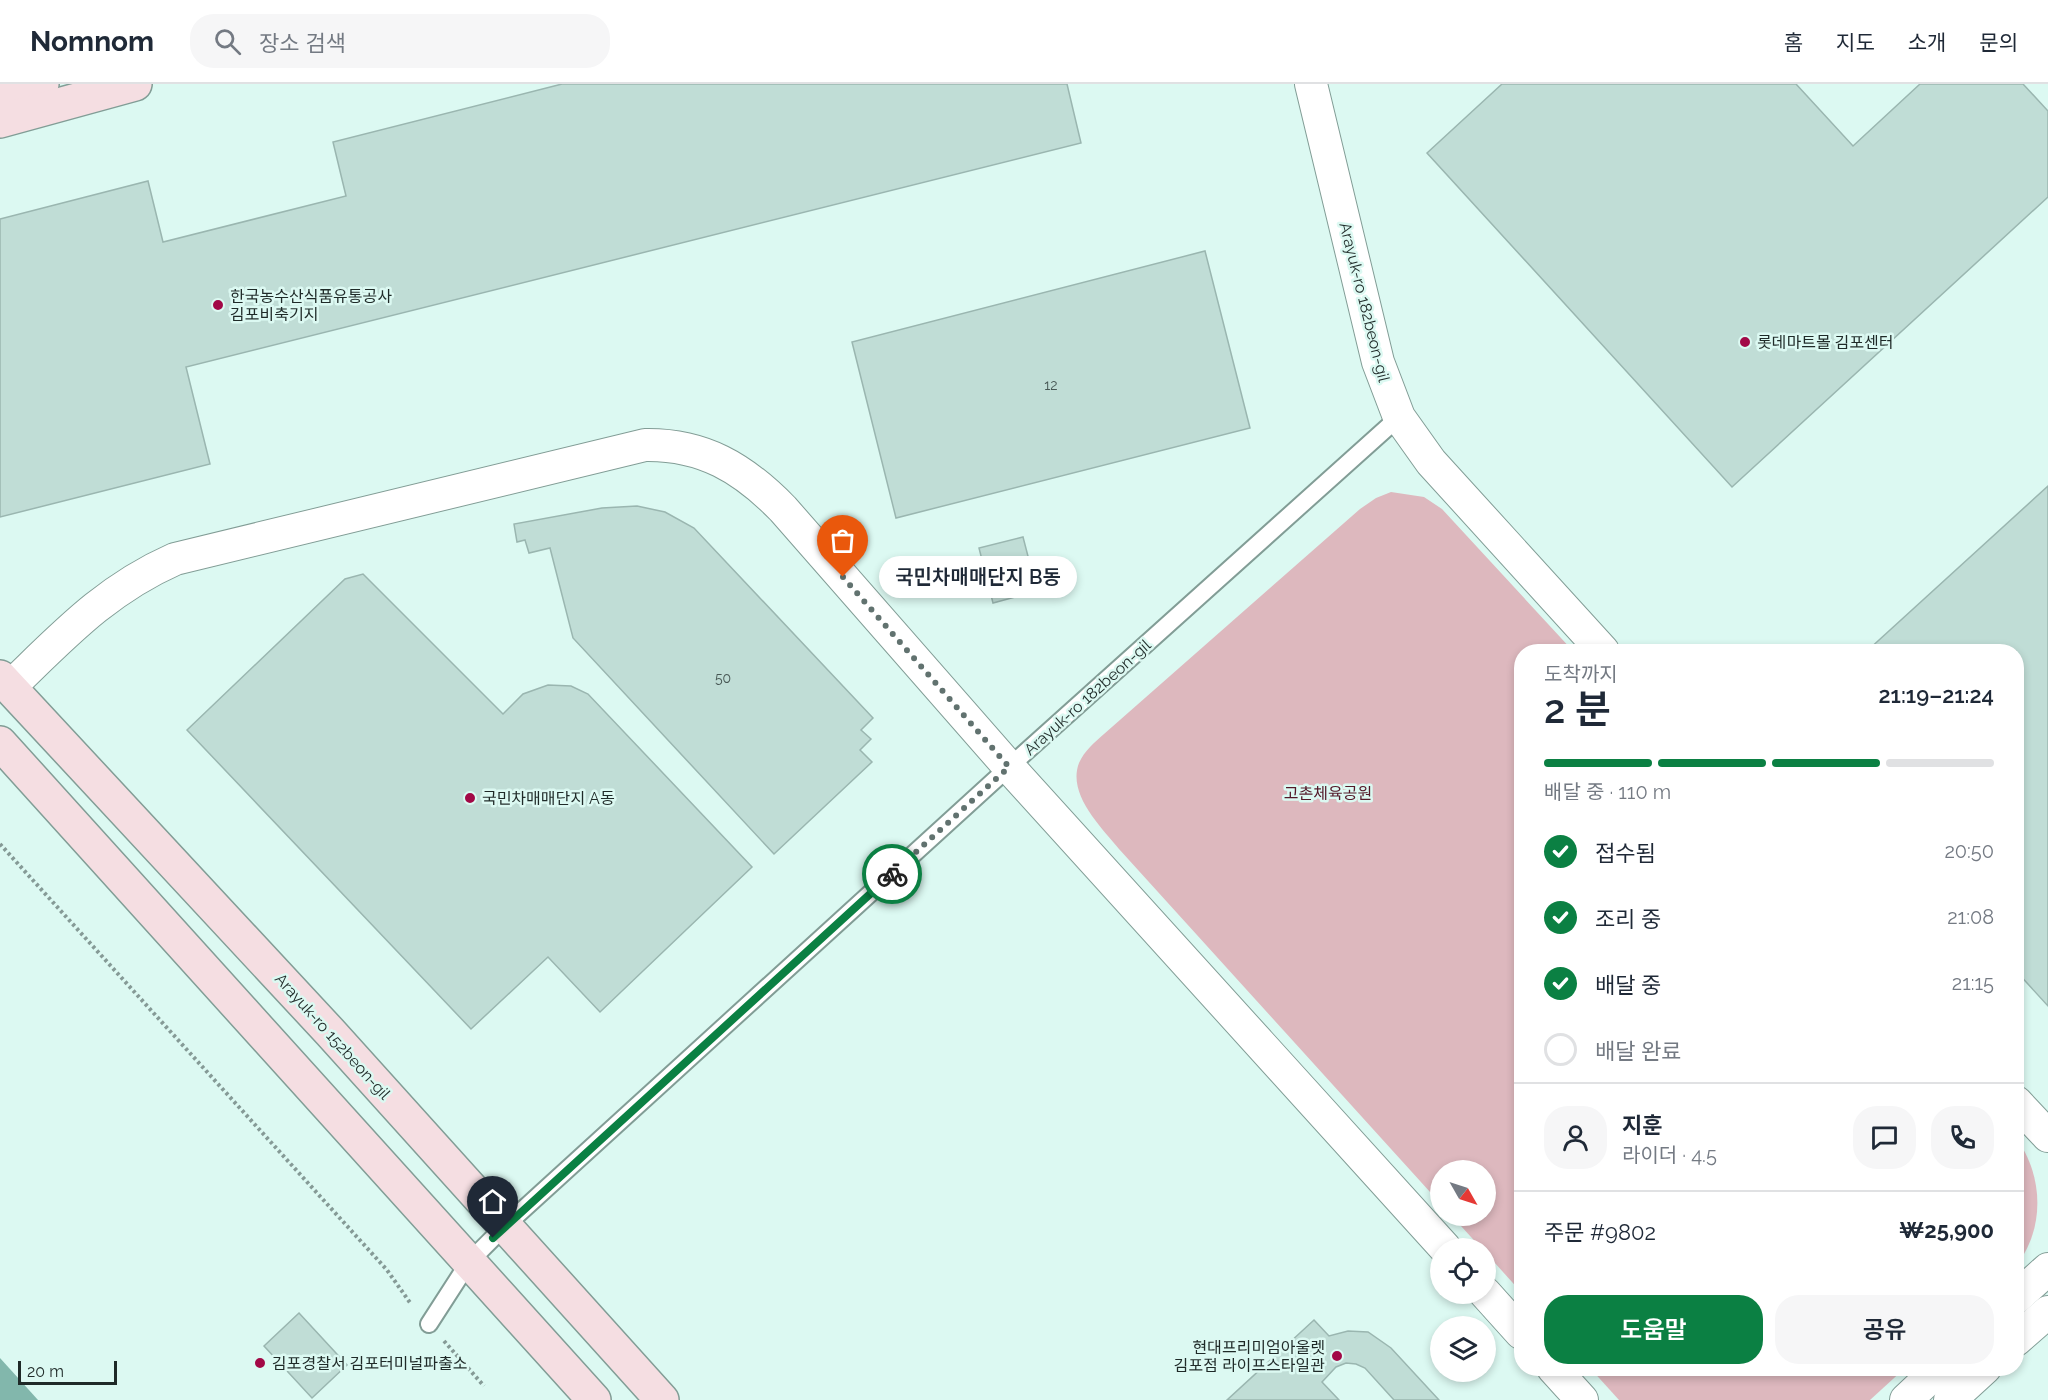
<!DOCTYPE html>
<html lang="ko">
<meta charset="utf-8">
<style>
:root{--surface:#fff;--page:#f6f6f7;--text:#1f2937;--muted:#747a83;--line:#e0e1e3;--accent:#0b8043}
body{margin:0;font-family:Raleway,"Noto Sans KR",sans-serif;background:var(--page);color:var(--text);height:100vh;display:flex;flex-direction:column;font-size:22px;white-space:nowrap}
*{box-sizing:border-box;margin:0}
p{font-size:20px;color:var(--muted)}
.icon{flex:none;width:33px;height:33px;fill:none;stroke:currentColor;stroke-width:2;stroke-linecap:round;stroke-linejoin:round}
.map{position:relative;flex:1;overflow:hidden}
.side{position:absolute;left:1514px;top:560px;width:510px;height:732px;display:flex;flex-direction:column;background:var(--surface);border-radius:24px;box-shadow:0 3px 9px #0003}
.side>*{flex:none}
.needle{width:39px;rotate:129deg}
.fabs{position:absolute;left:1430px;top:1076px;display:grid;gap:12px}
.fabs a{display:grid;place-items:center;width:66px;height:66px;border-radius:50%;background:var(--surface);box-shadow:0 3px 9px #0003;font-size:30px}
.scale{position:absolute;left:18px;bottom:15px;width:99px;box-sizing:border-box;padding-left:6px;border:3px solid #1f2a28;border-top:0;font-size:16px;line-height:21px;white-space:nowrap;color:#1f2a28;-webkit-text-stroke:4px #dcf9f2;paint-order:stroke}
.pin{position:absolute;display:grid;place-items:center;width:51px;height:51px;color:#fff;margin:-62px -26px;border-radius:50% 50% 50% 0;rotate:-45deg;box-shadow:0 0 6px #0007}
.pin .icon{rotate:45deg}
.courier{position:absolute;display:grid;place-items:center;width:60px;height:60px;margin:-30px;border:4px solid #0b8043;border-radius:50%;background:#fff;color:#222;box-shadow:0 2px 8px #0007}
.bubble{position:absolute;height:42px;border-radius:21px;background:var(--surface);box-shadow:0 3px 9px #0003;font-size:20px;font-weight:600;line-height:42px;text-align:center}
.head em{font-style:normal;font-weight:600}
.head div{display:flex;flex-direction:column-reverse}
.head{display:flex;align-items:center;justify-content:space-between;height:102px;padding:0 30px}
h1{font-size:39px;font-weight:600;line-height:45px}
.bar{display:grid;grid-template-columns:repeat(4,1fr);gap:9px 6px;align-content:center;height:72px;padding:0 30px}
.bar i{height:8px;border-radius:4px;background:var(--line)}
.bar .current{background:var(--accent)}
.bar p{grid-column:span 4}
.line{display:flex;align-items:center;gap:15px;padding:0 30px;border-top:2px solid var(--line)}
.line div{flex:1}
.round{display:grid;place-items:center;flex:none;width:63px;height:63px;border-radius:24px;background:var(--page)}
ol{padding:0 30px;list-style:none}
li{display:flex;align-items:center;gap:18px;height:66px}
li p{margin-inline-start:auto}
li .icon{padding:6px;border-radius:50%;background:var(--accent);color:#fff;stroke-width:4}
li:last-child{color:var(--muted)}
li i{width:33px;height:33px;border:3px solid var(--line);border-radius:50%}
.action{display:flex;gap:12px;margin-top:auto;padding:12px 30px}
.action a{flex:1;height:69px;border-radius:24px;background:var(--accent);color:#fff;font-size:24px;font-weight:600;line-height:69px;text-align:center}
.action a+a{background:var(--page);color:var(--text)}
header{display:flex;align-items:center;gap:36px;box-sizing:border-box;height:84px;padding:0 30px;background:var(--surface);border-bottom:2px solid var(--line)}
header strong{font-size:28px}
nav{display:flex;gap:33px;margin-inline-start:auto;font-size:21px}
.search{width:420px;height:54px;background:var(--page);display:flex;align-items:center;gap:15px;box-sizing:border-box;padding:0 21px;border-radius:24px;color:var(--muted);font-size:22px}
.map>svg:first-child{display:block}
.green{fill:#ddb8be}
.water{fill:#82b7ac}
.building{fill:#c0ddd6;stroke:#9ab6b0;stroke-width:1.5}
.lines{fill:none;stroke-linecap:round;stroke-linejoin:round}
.lane-casing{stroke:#829d96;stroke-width:20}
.street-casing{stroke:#829d96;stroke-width:34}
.secondary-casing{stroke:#829d96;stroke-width:36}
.path{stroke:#859a96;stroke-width:4;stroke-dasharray:3 3;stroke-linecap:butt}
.lane{stroke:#fff;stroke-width:16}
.street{stroke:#fff;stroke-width:32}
.secondary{stroke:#f5dee2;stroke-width:33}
.done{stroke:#61726f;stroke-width:6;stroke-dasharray:0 10.8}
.route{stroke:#0b8043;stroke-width:8}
.poi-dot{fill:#a20846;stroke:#dcf9f2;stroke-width:2}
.labels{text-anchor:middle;stroke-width:5;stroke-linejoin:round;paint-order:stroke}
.number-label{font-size:14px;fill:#475754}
.poi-label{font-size:16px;fill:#1f2a28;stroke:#dcf9f2;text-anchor:start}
.street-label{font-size:16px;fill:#1f2a28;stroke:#dcf9f2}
.park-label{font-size:16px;fill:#531828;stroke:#dcf9f2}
</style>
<header>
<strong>Nomnom</strong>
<div class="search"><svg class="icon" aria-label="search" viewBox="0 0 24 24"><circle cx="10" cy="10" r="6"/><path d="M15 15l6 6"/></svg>장소 검색</div>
<nav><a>홈</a><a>지도</a><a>소개</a><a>문의</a></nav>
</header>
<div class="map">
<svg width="2048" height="1316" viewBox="0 0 2048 1316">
<rect width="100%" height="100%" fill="#dcf9f2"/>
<g class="green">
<path d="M 1391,408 L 1424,413 L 1442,425 L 1573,567 L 1521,567 L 1521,1208 L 1485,1168 L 1485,1164 L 1481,1164 L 1451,1131 L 1485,1131 L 1485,1086 L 1440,1086 L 1440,1119 L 1119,765 C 1101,743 1067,710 1079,679 C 1084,667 1095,658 1104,650 L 1360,425 L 1376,414 Z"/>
<path d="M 2016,1054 C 2044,1092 2045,1145 2016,1182 Z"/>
<path d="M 1590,1284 L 1905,1284 L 1870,1316 L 1619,1316 Z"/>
</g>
<path class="water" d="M 0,1274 L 38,1316 L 0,1316 Z"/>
<g class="building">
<path d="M 562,0 L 1067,0 L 1081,59 L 186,283 L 210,380 L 0,433 L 0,135 L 148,97 L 163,158 L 346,112 L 333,58 Z"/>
<path d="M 1502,0 L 1796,0 L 1853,62 L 1920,0 L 2023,0 L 2048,27 L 2048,113 L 1732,403 L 1427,69 Z"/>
<path d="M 1205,167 L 1250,344 L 896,434 L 852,258 Z"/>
<path d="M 2048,402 L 2048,922 L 2016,887 L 2016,567 L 1867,567 Z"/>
<path d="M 637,422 L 665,428 L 694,444 L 873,634 L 861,646 L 871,655 L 860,666 L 872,678 L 774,770 L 573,554 L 550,464 L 529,469 L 525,456 L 517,458 L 514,440 L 602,424 Z"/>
<path d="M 1023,453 L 1037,507 L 993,519 L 979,464 Z"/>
<path d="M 363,490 L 503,630 L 523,610 L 548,601 L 571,602 L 588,610 L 752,783 L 600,928 L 548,873 L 471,945 L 187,646 L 345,495 Z"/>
<path d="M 299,1229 L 347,1281 L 312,1314 L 264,1262 Z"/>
<path d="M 1314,1236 L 1329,1252 L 1348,1247 L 1368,1248 L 1391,1264 L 1439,1316 L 1394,1316 L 1365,1284 L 1356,1280 L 1346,1279 L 1336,1283 L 1322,1298 L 1339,1316 L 1227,1316 Z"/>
</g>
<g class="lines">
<g class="lane-casing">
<path id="lane" d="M 429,1240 L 469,1178 L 505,1142 L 1009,683 L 1399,333"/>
</g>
<g class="street-casing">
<g id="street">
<path d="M 1311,0 L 1378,278 L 1399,333 L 1431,378 L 1603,567"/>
<path d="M 10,603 C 64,551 105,506 175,475 L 645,361 C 703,360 743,384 783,425 L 1009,683 L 1445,1164"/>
<path d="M 2016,1018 L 2048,1052"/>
<path d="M 1485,1209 L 1521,1249"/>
<path d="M 2016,1214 L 2048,1185"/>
<path d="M 2016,1256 L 2048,1228"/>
<path d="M 1553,1284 L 1582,1316"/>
<path d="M 1906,1316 L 1940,1284"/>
<path d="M 1950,1316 L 1985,1284"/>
</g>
</g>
<g class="secondary-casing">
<g id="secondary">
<path d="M 0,11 L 42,0"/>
<path d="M 0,37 L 135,0"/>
<path d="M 0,593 L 330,948 L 662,1316"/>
<path d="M 0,659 L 594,1316"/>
</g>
</g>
<g class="path">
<path d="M 0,760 L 387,1186 L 411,1220"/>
<path d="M 444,1257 L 484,1302"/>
</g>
<use href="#lane" class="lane"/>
<use href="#street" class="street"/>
<use href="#secondary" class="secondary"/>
</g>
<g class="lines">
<path class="done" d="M 843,493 L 1009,683 L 892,790"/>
<path class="route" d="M 493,1154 L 892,790"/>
</g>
<g class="poi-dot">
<circle cx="218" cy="221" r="6"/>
<circle cx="1745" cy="258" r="6"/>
<circle cx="470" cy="714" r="6"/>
<circle cx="1337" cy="1272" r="6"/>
<circle cx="260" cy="1279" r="6"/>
</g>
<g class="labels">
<g class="number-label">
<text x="1051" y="306">12</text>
<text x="723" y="599">50</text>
</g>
<g class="poi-label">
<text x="230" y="218">한국농수산식품유통공사<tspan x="230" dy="18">김포비축기지</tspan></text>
<text x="1757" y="264">롯데마트몰 김포센터</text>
<text x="482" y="720">국민차매매단지 A동</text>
<text x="1325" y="1269" text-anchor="end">현대프리미엄아울렛<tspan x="1325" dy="18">김포점 라이프스타일관</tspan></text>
<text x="272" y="1285">김포경찰서 김포터미널파출소</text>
</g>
<g class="street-label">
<text transform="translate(1365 218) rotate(76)" y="6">Arayuk-ro 182beon-gil</text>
<text transform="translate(1087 613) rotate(-42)" y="6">Arayuk-ro 182beon-gil</text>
<text transform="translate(333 952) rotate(48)" y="6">Arayuk-ro 152beon-gil</text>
</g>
<g class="park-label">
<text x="1328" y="715">고촌체육공원</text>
</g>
</g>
</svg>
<div class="fabs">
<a><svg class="needle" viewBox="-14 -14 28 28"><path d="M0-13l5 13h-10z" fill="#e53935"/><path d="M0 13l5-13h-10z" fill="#747a83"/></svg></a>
<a><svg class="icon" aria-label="locate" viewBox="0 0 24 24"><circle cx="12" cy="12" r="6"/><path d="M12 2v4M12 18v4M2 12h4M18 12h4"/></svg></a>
<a><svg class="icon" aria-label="layers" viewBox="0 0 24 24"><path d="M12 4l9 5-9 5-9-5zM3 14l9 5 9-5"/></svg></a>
</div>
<div class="scale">20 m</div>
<div class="pin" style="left:843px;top:493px;background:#ea580c"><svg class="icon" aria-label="bag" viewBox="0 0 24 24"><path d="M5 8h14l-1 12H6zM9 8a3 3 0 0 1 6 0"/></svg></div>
<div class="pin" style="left:493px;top:1154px;background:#1f2937"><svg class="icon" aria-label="home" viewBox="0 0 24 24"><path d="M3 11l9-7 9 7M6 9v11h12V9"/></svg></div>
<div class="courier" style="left:892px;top:790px"><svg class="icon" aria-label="bike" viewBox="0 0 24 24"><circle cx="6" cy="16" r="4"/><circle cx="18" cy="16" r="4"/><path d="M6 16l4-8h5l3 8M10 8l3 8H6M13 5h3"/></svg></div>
<div class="bubble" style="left:879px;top:472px;width:198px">국민차매매단지 B동</div>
<section class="side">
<div class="head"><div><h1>2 분</h1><p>도착까지</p></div><em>21:19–21:24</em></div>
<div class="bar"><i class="current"></i><i class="current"></i><i class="current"></i><i></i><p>배달 중 · 110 m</p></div>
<ol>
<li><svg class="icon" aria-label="check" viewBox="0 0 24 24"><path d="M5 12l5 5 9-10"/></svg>접수됨<p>20:50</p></li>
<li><svg class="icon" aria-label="check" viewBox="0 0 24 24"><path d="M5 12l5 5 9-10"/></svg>조리 중<p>21:08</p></li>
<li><svg class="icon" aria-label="check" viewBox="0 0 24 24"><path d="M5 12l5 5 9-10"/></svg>배달 중<p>21:15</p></li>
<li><i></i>배달 완료</li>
</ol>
<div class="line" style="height:108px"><a class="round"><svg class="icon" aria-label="person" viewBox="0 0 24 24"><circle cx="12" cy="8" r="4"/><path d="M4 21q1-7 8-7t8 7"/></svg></a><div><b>지훈</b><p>라이더 · 4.5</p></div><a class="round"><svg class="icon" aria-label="chat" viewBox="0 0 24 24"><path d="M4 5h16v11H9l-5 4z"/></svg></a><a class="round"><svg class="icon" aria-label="phone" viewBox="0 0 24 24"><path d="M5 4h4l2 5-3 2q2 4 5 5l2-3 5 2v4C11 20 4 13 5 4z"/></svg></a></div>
<div class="line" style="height:78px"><div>주문 #9802</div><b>₩25,900</b></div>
<div class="action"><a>도움말</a><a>공유</a></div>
</section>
</div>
